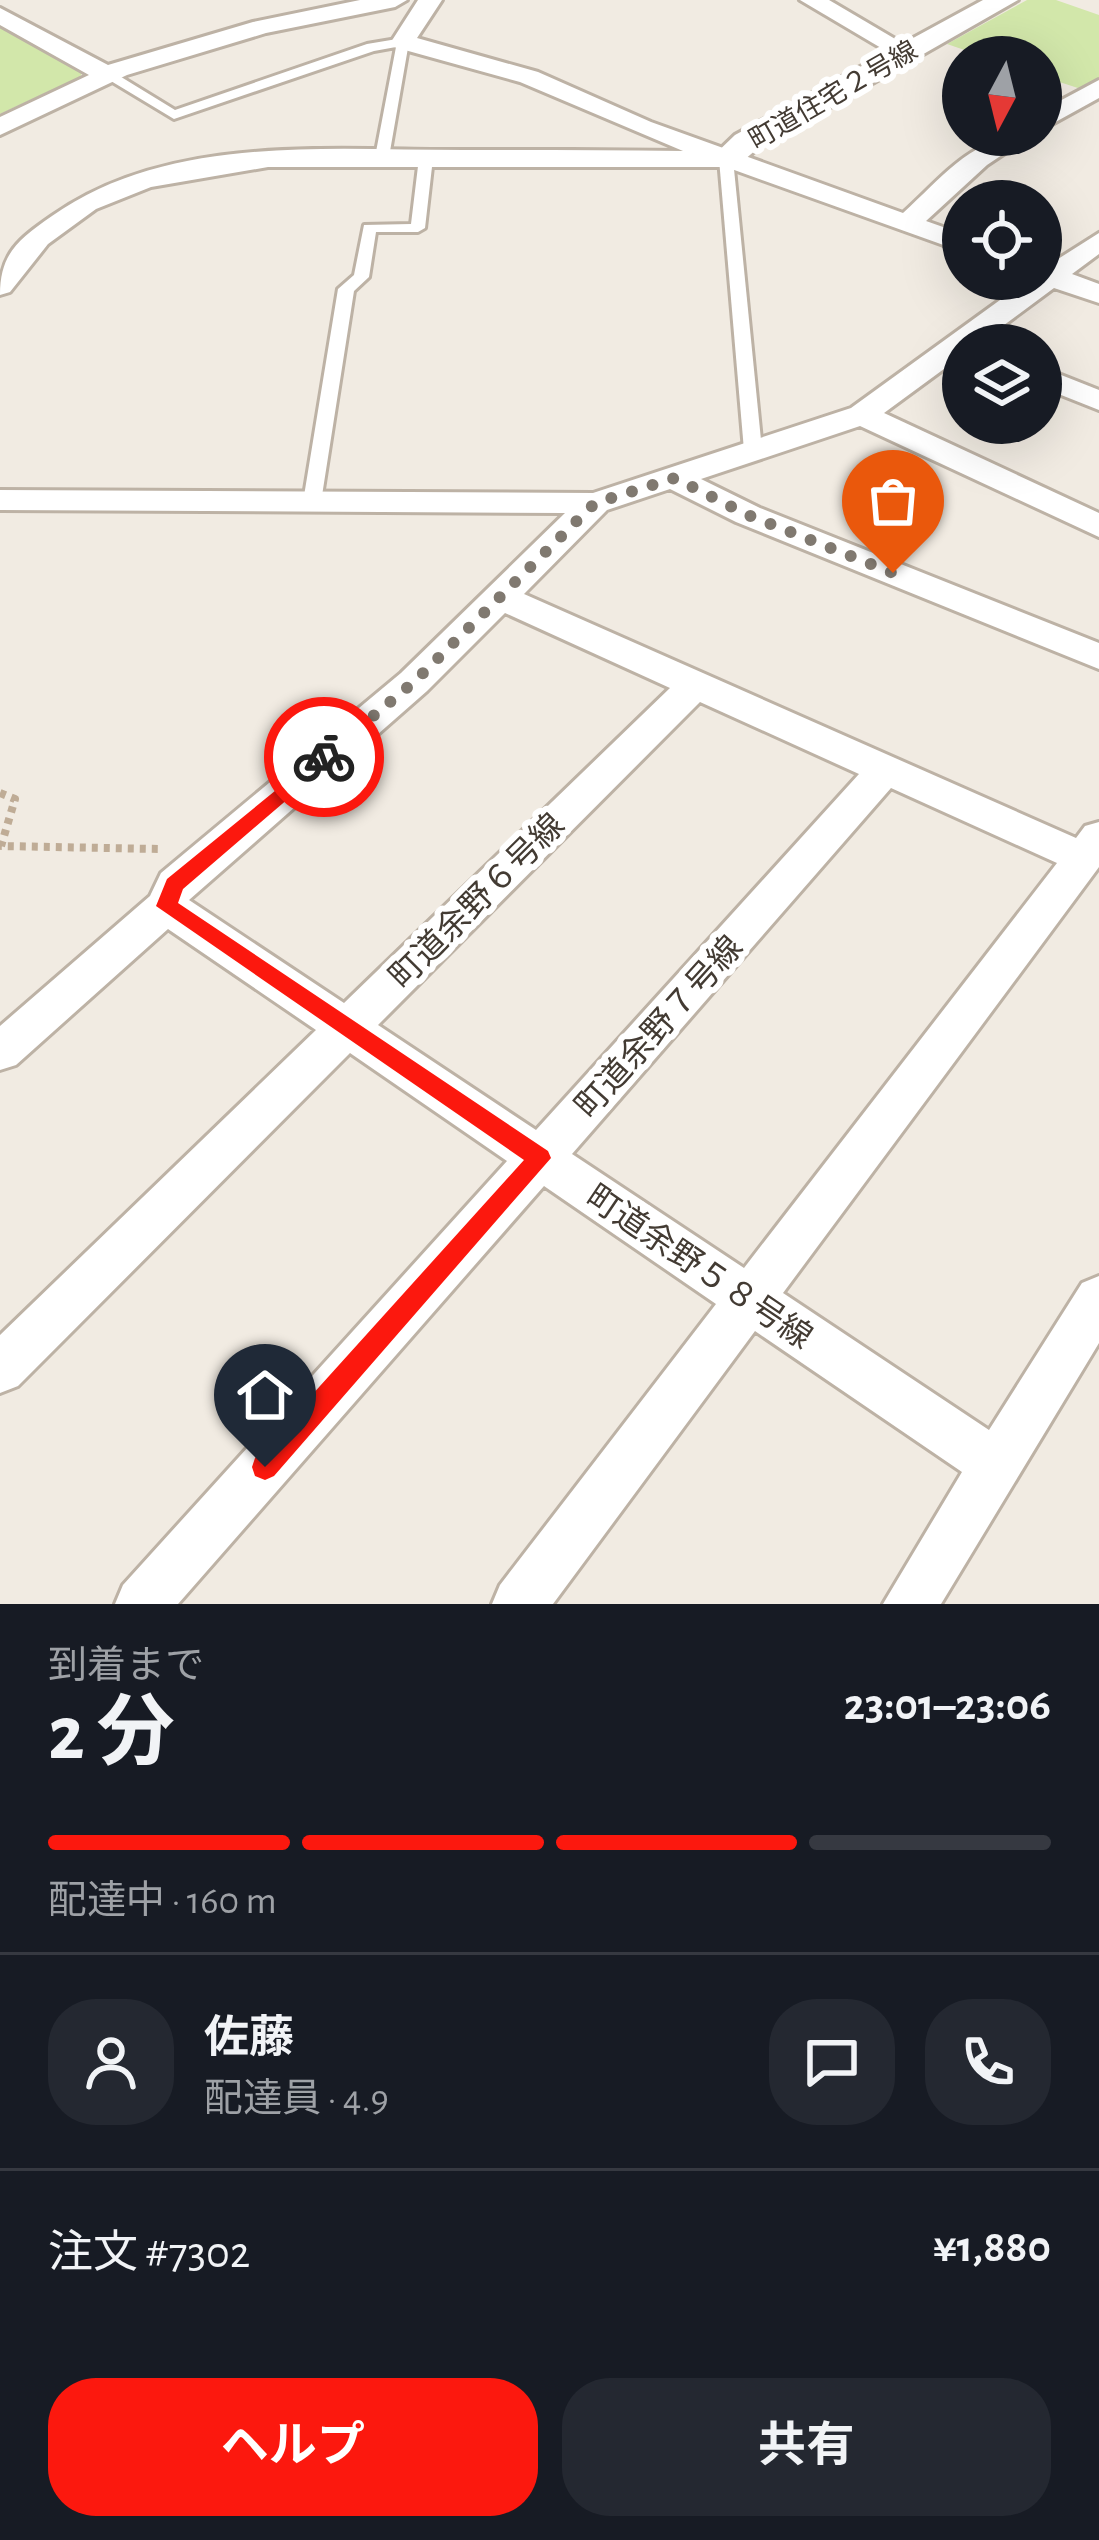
<!DOCTYPE html>
<html lang="ja">
<meta charset="utf-8">
<style>
:root{--surface:#171b24;--page:#242831;--text:#f1f3f6;--muted:#9ea1a6;--line:#363941;--accent:#fc180e}
body{margin:0;font-family:"Alegreya Sans","Noto Sans JP",sans-serif;background:var(--page);color:var(--text);height:100vh;display:flex;flex-direction:column;font-size:45px;white-space:nowrap}
*{box-sizing:border-box;margin:0}
p{font-size:39px;color:var(--muted)}
.icon{flex:none;width:66px;height:66px;fill:none;stroke:currentColor;stroke-width:2;stroke-linecap:round;stroke-linejoin:round}
.map{position:relative;height:1604px;overflow:hidden}
.drawer{display:flex;flex-direction:column;background:var(--surface);flex:1}
.drawer>*{flex:none}
.needle{width:78px;rotate:187deg}
.buttons{position:absolute;left:942px;top:36px;display:grid;gap:24px}
.buttons a{display:grid;place-items:center;width:120px;height:120px;border-radius:50%;background:var(--surface);box-shadow:0 12px 48px #0002;font-size:60px}
.pin{position:absolute;display:grid;place-items:center;width:102px;height:102px;color:#fff;margin:-123px -51px;border-radius:50% 50% 50% 0;rotate:-45deg;box-shadow:0 0 12px #0007}
.pin .icon{rotate:45deg}
.courier{position:absolute;display:grid;place-items:center;width:120px;height:120px;margin:-60px;border:9px solid #fc180e;border-radius:50%;background:#fff;color:#222;box-shadow:0 3px 15px #0007}
.overview em{font-style:normal;font-weight:700}
.overview div{display:flex;flex-direction:column-reverse}
.overview{display:flex;align-items:center;justify-content:space-between;height:204px;padding:0 48px}
h1{font-size:78px;font-weight:700;line-height:90px}
.bar{display:grid;grid-template-columns:repeat(4,1fr);gap:18px 12px;align-content:center;height:144px;padding:0 48px}
.bar i{height:15px;border-radius:9px;background:var(--line)}
.bar .selected{background:var(--accent)}
.bar p{grid-column:span 4}
.line{display:flex;align-items:center;gap:30px;padding:0 48px;border-top:3px solid var(--line)}
.line div{flex:1}
.round{display:grid;place-items:center;flex:none;width:126px;height:126px;border-radius:48px;background:var(--page)}
.button{display:flex;gap:24px;margin-top:auto;padding:24px 48px}
.button a{flex:1;height:138px;border-radius:48px;background:var(--accent);color:#fff;font-size:48px;font-weight:700;line-height:138px;text-align:center}
.button a+a{background:var(--page);color:var(--text)}
.map>svg:first-child{display:block}
.green{fill:#d2e7aa}
.lines{fill:none;stroke-linecap:round;stroke-linejoin:round}
.service-casing{stroke:#bdb2a5;stroke-width:6}
.minor-casing{stroke:#bdb2a5;stroke-width:6}
.tertiary-casing{stroke:#bdb2a5;stroke-width:6}
.path{stroke:#bfac96;stroke-width:8;stroke-dasharray:6 6;stroke-linecap:butt}
.service{fill:#fff;fill-rule:evenodd}
.minor{fill:#fff;fill-rule:evenodd}
.tertiary{fill:#fff;fill-rule:evenodd}
.route{fill:#fc180e}
.done{stroke:#807970;stroke-width:12;stroke-dasharray:0 21.6}
.labels{text-anchor:middle;stroke-width:12;stroke-linejoin:round;paint-order:stroke}
.far-street-label{font-size:27px;fill:#433b33;stroke:#fff}
.street-label{font-size:33px;fill:#433b33;stroke:#fff}
</style>
<div class="map">
<svg width="1099" height="1604" viewBox="0 0 1099 1604">
<rect width="100%" height="100%" fill="#f1ebe2"/>
<g class="green">
<path d="M 1027,0 L 1056,0 L 1099,15 L 1099,79 L 1081,89 L 1041,76 L 1041,57 L 985,57 L 947,44 Z"/>
<path d="M 0,22 L 84,69 L 80,77 L 0,114 Z"/>
</g>
<g class="lines">
<g class="service-casing">
<g id="service">
<path d="M 403,38 L 409,42 L 389,157 L 382,161 L 375,157 L 396,47 L 374,51 L 174,119 L 101,75 L 113,72 L 175,110 L 367,44 Z"/>
<path d="M 426,154 L 433,158 L 425,228 L 418,232 L 376,232 L 369,277 L 354,291 L 321,502 L 312,508 L 306,506 L 303,502 L 338,289 L 354,275 L 364,225 L 411,224 L 419,158 Z"/>
<path d="M 726,155 L 733,159 L 762,450 L 753,455 L 744,450 L 719,159 Z"/>
</g>
</g>
<g class="minor-casing">
<g id="minor">
<path d="M 360,0 L 407,0 L 395,7 L 266,33 L 127,75 L 0,135 L 0,117 L 89,75 L 0,25 L 0,8 L 108,65 L 253,22 Z"/>
<path d="M 418,0 L 442,0 L 417,38 L 538,72 L 651,122 L 903,213 C 945,175 973,135 1032,135 L 987,165 L 926,221 L 963,234 L 963,252 L 726,167 L 268,167 L 151,187 L 96,209 L 48,244 L 10,292 L 0,295 C 0,253 19,239 52,216 C 168,134 327,150 462,150 C 536,150 609,150 683,151 L 520,82 L 394,47 L 391,42 Z"/>
<path d="M 800,0 L 829,0 L 919,53 L 907,60 L 898,58 Z"/>
<path d="M 1099,80 L 1099,98 L 1041,130 L 1041,111 Z"/>
<path d="M 1099,233 L 1099,254 L 1072,274 L 1099,284 L 1099,303 L 1054,288 L 977,345 L 963,345 L 963,355 L 884,413 L 1099,513 L 1099,537 L 860,426 L 701,479 L 760,508 L 1099,643 L 1099,669 L 736,522 L 670,489 L 607,510 L 524,594 L 1076,838 L 1085,826 L 1099,822 L 1099,867 L 783,1293 L 989,1430 L 1082,1283 L 1099,1276 L 1099,1343 L 941,1604 L 883,1604 L 962,1472 L 755,1331 L 553,1604 L 492,1604 L 500,1585 L 716,1304 L 544,1186 L 178,1604 L 115,1604 L 123,1585 L 507,1161 L 350,1053 L 18,1386 L 0,1393 L 0,1335 L 316,1030 L 168,929 L 16,1065 L 0,1070 L 0,1026 L 150,896 L 161,873 L 401,673 L 565,513 L 0,510 L 0,490 L 593,493 L 851,408 L 1029,279 L 1041,279 L 1041,264 L 1047,266 ZM 505,613 L 670,688 L 344,1003 L 189,900 L 427,691 ZM 700,702 L 859,774 L 536,1130 L 378,1025 ZM 891,788 L 1057,863 L 744,1268 L 572,1154 Z"/>
<path d="M 1041,367 L 1099,390 L 1099,410 L 1041,387 Z"/>
</g>
</g>
<g class="tertiary-casing">
<path id="tertiary" d="M 983,0 L 1018,0 L 757,149 L 737,166 L 726,169 L 710,159 L 735,135 Z"/>
</g>
<path class="path" d="M 0,793 L 15,799 L 1,846 L 159,849"/>
<use href="#service" class="service"/>
<use href="#minor" class="minor"/>
<use href="#tertiary" class="tertiary"/>
</g>
<path class="route" d="M 324,751 L 331,753 L 331,762 L 183,889 L 178,903 L 548,1151 L 551,1158 L 274,1476 L 265,1480 L 255,1476 L 252,1467 L 255,1458 L 524,1160 L 156,906 L 167,879 Z"/>
<g class="lines">
<path class="done" d="M 324,757 L 414,682 L 595,503 L 675,478 L 748,515 L 893,573"/>
</g>
<g class="labels">
<g class="far-street-label">
<text transform="translate(833 95) rotate(-30)" y="9">町道住宅２号線</text>
</g>
<g class="street-label">
<text transform="translate(476 900) rotate(-45)" y="12">町道余野６号線</text>
<text transform="translate(658 1026) rotate(-48)" y="12">町道余野７号線</text>
<text transform="translate(700 1266) rotate(34)" y="12">町道余野５８号線</text>
</g>
</g>
</svg>
<div class="buttons">
<a><svg class="needle" viewBox="-14 -14 28 28"><path d="M0-13l5 13h-10z" fill="#e53935"/><path d="M0 13l5-13h-10z" fill="#9ea1a6"/></svg></a>
<a><svg class="icon" aria-label="locate" viewBox="0 0 24 24"><circle cx="12" cy="12" r="6"/><path d="M12 2v4M12 18v4M2 12h4M18 12h4"/></svg></a>
<a><svg class="icon" aria-label="layers" viewBox="0 0 24 24"><path d="M12 4l9 5-9 5-9-5zM3 14l9 5 9-5"/></svg></a>
</div>
<div class="pin" style="left:893px;top:573px;background:#ea580c"><svg class="icon" aria-label="bag" viewBox="0 0 24 24"><path d="M5 8h14l-1 12H6zM9 8a3 3 0 0 1 6 0"/></svg></div>
<div class="pin" style="left:265px;top:1467px;background:#1f2937"><svg class="icon" aria-label="home" viewBox="0 0 24 24"><path d="M3 11l9-7 9 7M6 9v11h12V9"/></svg></div>
<div class="courier" style="left:324px;top:757px"><svg class="icon" aria-label="bike" viewBox="0 0 24 24"><circle cx="6" cy="16" r="4"/><circle cx="18" cy="16" r="4"/><path d="M6 16l4-8h5l3 8M10 8l3 8H6M13 5h3"/></svg></div>
</div>
<section class="drawer">
<div class="overview"><div><h1>2 分</h1><p>到着まで</p></div><em>23:01–23:06</em></div>
<div class="bar"><i class="selected"></i><i class="selected"></i><i class="selected"></i><i></i><p>配達中 · 160 m</p></div>
<div class="line" style="height:216px"><a class="round"><svg class="icon" aria-label="person" viewBox="0 0 24 24"><circle cx="12" cy="8" r="4"/><path d="M4 21q1-7 8-7t8 7"/></svg></a><div><b>佐藤</b><p>配達員 · 4.9</p></div><a class="round"><svg class="icon" aria-label="chat" viewBox="0 0 24 24"><path d="M4 5h16v11H9l-5 4z"/></svg></a><a class="round"><svg class="icon" aria-label="phone" viewBox="0 0 24 24"><path d="M5 4h4l2 5-3 2q2 4 5 5l2-3 5 2v4C11 20 4 13 5 4z"/></svg></a></div>
<div class="line" style="height:156px"><div>注文 #7302</div><b>¥1,880</b></div>
<div class="button"><a>ヘルプ</a><a>共有</a></div>
</section>
